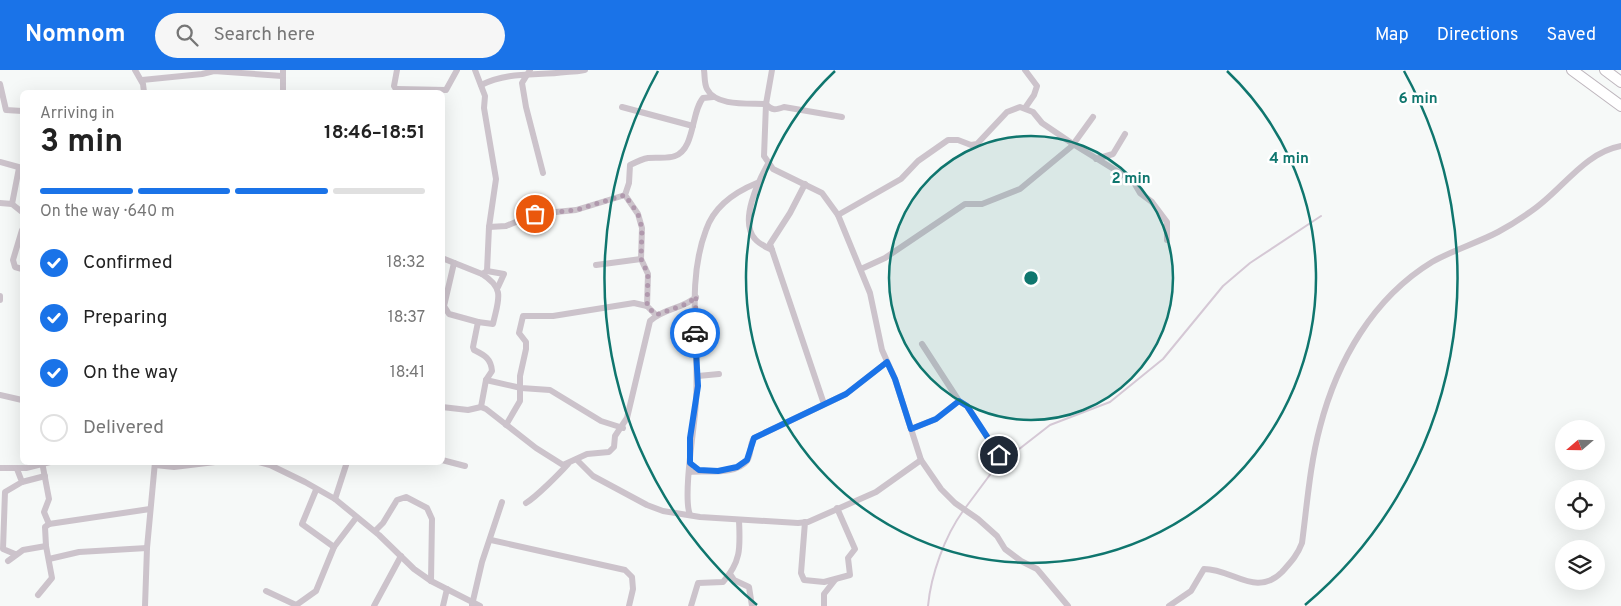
<!DOCTYPE html>
<meta charset="utf-8">
<style>
:root{--surface:#fff;--page:#f6f6f6;--text:#222;--muted:#767676;--line:#e0e0e0;--accent:#1a73e8}
body{margin:0;font-family:Overpass,sans-serif;background:var(--page);color:var(--text);height:100vh;display:flex;flex-direction:column;font-size:19px;white-space:nowrap}
*{box-sizing:border-box;margin:0}
p{font-size:16px;color:var(--muted)}
.icon{flex:none;width:28px;height:28px;fill:none;stroke:currentColor;stroke-width:2;stroke-linecap:round;stroke-linejoin:round}
.map{position:relative;flex:1;overflow:hidden}
.sheet{position:absolute;left:20px;top:20px;width:425px;height:375px;display:flex;flex-direction:column;background:var(--surface);border-radius:8px;box-shadow:0 5px 20px #0002}
.sheet>*{flex:none}
.needle{width:32px;rotate:250deg}
.buttons{position:absolute;left:1555px;top:350px;display:grid;gap:10px}
.buttons a{display:grid;place-items:center;width:50px;height:50px;border-radius:50%;background:var(--surface);box-shadow:0 5px 20px #0002;font-size:25px}
.pin{position:absolute;display:grid;place-items:center;width:42px;height:42px;color:#fff;margin:-21px;border:2px solid #fff;border-radius:50%;box-shadow:0 1px 5px #0007}
.courier{position:absolute;display:grid;place-items:center;width:50px;height:50px;margin:-25px;border:4px solid #1a73e8;border-radius:50%;background:#fff;color:#222;box-shadow:0 1px 6px #0007}
.head em{font-style:normal;font-weight:700}
.head div{display:flex;flex-direction:column-reverse}
.head{display:flex;align-items:center;justify-content:space-between;height:85px;padding:0 20px}
h1{font-size:32px;font-weight:700;line-height:38px}
.bar{display:grid;grid-template-columns:repeat(4,1fr);gap:8px 5px;align-content:center;height:60px;padding:0 20px}
.bar i{height:6px;border-radius:4px;background:var(--line)}
.bar .active{background:var(--accent)}
.bar p{grid-column:span 4}
ol{padding:0 20px;list-style:none}
li{display:flex;align-items:center;gap:15px;height:55px}
li p{margin-inline-start:auto}
li .icon{padding:5px;border-radius:50%;background:var(--accent);color:#fff;stroke-width:4}
li:last-child{color:var(--muted)}
li i{width:28px;height:28px;border:2px solid var(--line);border-radius:50%}
header{display:flex;align-items:center;gap:30px;box-sizing:border-box;height:70px;padding:0 25px;background:var(--accent);color:#fff}
header strong{font-size:24px}
nav{display:flex;gap:28px;margin-inline-start:auto;font-size:18px}
.search{width:350px;height:45px;background:var(--page);display:flex;align-items:center;gap:12px;box-sizing:border-box;padding:0 18px;border-radius:28px;color:var(--muted);font-size:19px}
.map>svg:first-child{display:block}
.lines{fill:none;stroke-linecap:round;stroke-linejoin:round}
.stream{stroke:#d5c8d5;stroke-width:2}
.highway-casing{stroke:#beb6bd;stroke-width:12}
.minor{stroke:#ccc3cb;stroke-width:6}
.highway{stroke:#fff;stroke-width:10}
.done{stroke:#b099ad;stroke-width:5;stroke-dasharray:0 9}
.route{stroke:#1a73e8;stroke-width:6}
.ring{fill:none;stroke:#0f766e;stroke-width:2.5}
.centre{fill:#0f766e;stroke:#fff;stroke-width:2.5}
.ring-label{font-size:15px;text-anchor:middle;font-weight:bold;fill:#0f766e;stroke:#fff;stroke-width:5;stroke-linejoin:round;paint-order:stroke}
</style>
<header>
<strong>Nomnom</strong>
<div class="search"><svg class="icon" aria-label="search" viewBox="0 0 24 24"><circle cx="10" cy="10" r="6"/><path d="M15 15l6 6"/></svg>Search here</div>
<nav><a>Map</a><a>Directions</a><a>Saved</a></nav>
</header>
<div class="map">
<svg width="1621" height="536" viewBox="0 0 1621 536">
<rect width="100%" height="100%" fill="#f6f9f8"/>
<g class="lines">
<g class="stream">
<path d="M 966,437 L 995,398 L 1050,355 L 1110,332 L 1163,289 L 1223,216 L 1250,193 L 1321,146"/>
<path d="M 928,536 C 931,504 945,466 963,441"/>
</g>
<g class="highway-casing">
<g id="highway">
<path d="M 1572,0 L 1621,36"/>
<path d="M 1605,0 L 1621,12"/>
</g>
</g>
<g class="minor">
<path d="M 135,0 L 143,14 L 144,22"/>
<path d="M 475,0 L 485,26 L 484,38 L 496,109 L 489,157 L 487,201 L 482,204 C 506,219 498,230 493,254 L 478,252 L 473,277 L 474,280 C 484,285 491,288 492,301 L 486,310 L 481,337"/>
<path d="M 530,0 L 522,13 L 526,37 L 543,103"/>
<path d="M 704,0 C 705,7 704,13 707,19 C 716,37 750,33 766,34 C 772,41 776,40 784,37 L 842,47"/>
<path d="M 772,0 L 766,34 L 764,86 L 773,99 L 822,123 L 838,145 L 870,223 L 882,280 L 895,309 L 921,390 L 941,419 L 955,433 L 978,449 L 997,466 L 1005,479 L 1021,491 L 1037,499 L 1068,536"/>
<path d="M 142,10 L 202,4 L 214,1 L 282,6"/>
<path d="M 0,14 L 6,40 L 22,41"/>
<path d="M 481,15 C 509,1 536,6 566,2 C 572,1 579,2 585,0"/>
<path d="M 397,19 L 446,20 L 457,0"/>
<path d="M 397,21 L 394,16 L 397,0"/>
<path d="M 283,22 L 283,0"/>
<path d="M 622,37 L 693,56"/>
<path d="M 1025,38 L 1034,25 L 1037,16 L 1025,0"/>
<path d="M 1096,89 L 1113,84 L 1125,64"/>
<path d="M 0,92 L 22,98"/>
<path d="M 768,94 C 758,112 739,151 755,169 C 759,174 766,177 772,180"/>
<path d="M 805,114 L 790,143 L 770,174 L 824,334"/>
<path d="M 0,133 L 12,134 L 22,142"/>
<path d="M 12,134 L 19,98"/>
<path d="M 838,145 L 901,109 L 918,91 L 948,70 L 958,70 L 971,75 L 977,74 L 1007,42 L 1020,37 L 1033,42 L 1042,53 L 1073,74 L 1133,111 L 1140,123 L 1152,132 L 1167,152 L 1167,170"/>
<path d="M 489,157 L 506,156 L 535,144 L 576,140 L 625,125"/>
<path d="M 22,160 L 13,190 L 15,197 L 22,199"/>
<path d="M 442,188 L 482,204"/>
<path d="M 454,193 L 444,236 L 449,244 L 478,252"/>
<path d="M 596,195 L 641,189"/>
<path d="M 861,199 L 885,188 L 965,134 L 982,134 L 1020,119 L 1072,76 L 1093,47"/>
<path d="M 487,201 L 504,204 L 498,217"/>
<path d="M 0,226 L 0,230"/>
<path d="M 647,236 L 648,204 L 641,189 L 642,158 L 638,144 L 625,125 L 629,113 L 630,95 C 636,92 642,89 648,88 C 656,87 668,89 675,86 C 695,79 691,42 703,28 L 713,27"/>
<path d="M 922,274 L 959,331 L 967,336 L 999,385"/>
<path d="M 698,306 L 719,304"/>
<path d="M 486,310 L 521,318 L 550,320 L 601,351 L 623,358"/>
<path d="M 0,325 L 22,330"/>
<path d="M 442,337 L 468,340 L 481,337 L 486,339 L 536,378 L 563,395 L 587,384 L 609,382 L 614,377 L 615,366 L 627,348 L 650,251 C 664,238 683,239 696,227"/>
<path d="M 506,355 L 520,331 L 520,306 L 526,279 L 526,272 L 519,263 L 523,246 L 553,246 L 634,233 L 647,236 L 656,245"/>
<path d="M 911,359 L 936,349 L 959,331"/>
<path d="M 442,390 L 465,396"/>
<path d="M 577,390 L 593,406 L 647,435 L 663,441 L 700,447 L 798,453 L 808,452 L 876,422 L 921,390"/>
<path d="M 259,392 L 270,395 L 305,412 L 335,429 L 379,465 L 414,499 L 431,511 L 480,536"/>
<path d="M 155,395 L 174,397 L 215,392"/>
<path d="M 0,398 L 26,398 L 50,392"/>
<path d="M 690,402 C 706,400 735,406 747,391 C 752,384 749,375 754,368 L 846,324 L 887,292"/>
<path d="M 22,412 L 45,406"/>
<path d="M 316,420 L 302,454 L 334,477"/>
<path d="M 335,429 L 347,392"/>
<path d="M 526,433 C 536,427 559,404 568,394"/>
<path d="M 690,445 C 683,428 693,365 695,344 C 702,283 684,218 706,160 C 714,136 735,122 757,113"/>
<path d="M 805,452 L 801,503 L 804,510 L 824,512 L 850,505 L 848,488 L 855,479 L 837,438"/>
<path d="M 49,454 L 150,439"/>
<path d="M 375,461 L 383,453 L 397,430 L 406,427 L 427,438 L 432,449 L 431,511"/>
<path d="M 491,470 L 625,500 L 632,507 L 633,519 L 629,536"/>
<path d="M 15,484 L 3,479 L 5,422 L 22,412 L 17,399"/>
<path d="M 49,489 L 79,482 L 147,478"/>
<path d="M 8,491 L 23,480 L 46,476"/>
<path d="M 730,504 L 734,510 L 749,517 L 752,536"/>
<path d="M 266,521 L 296,535"/>
<path d="M 38,525 L 52,508 L 46,476 L 45,457 L 49,454 L 44,442 L 49,429 L 42,392"/>
<path d="M 472,535 L 482,492 L 502,432"/>
<path d="M 145,536 L 147,478 L 155,392"/>
<path d="M 295,536 L 316,521 L 334,477 L 356,448"/>
<path d="M 374,536 L 401,486"/>
<path d="M 443,536 L 447,519"/>
<path d="M 691,536 L 698,513 L 723,512 C 742,491 740,476 739,450"/>
<path d="M 824,536 L 824,524 L 835,510"/>
<path d="M 1169,536 L 1191,521 L 1204,499 C 1233,499 1256,528 1282,502 C 1291,492 1297,486 1302,473 C 1307,435 1310,394 1320,357 C 1337,291 1373,228 1432,192 C 1453,180 1477,173 1498,162 C 1509,156 1520,149 1530,142 C 1561,122 1583,83 1621,76"/>
</g>
<use href="#highway" class="highway"/>
</g>
<g class="lines">
<path class="done" d="M 535,144 L 576,140 L 625,125 L 638,144 L 642,158 L 641,189 L 648,204 L 647,236 L 656,245 L 689,233 L 696,226 L 695,263"/>
<path class="route" d="M 695,263 L 698,316 L 690,368 L 690,393 L 699,400 L 718,401 L 737,397 L 747,390 L 754,368 L 846,324 L 887,292 L 895,309 L 911,359 L 936,349 L 959,331 L 967,336 L 999,385"/>
</g>
<circle cx="1031" cy="208" r="142" fill="#0f766e" fill-opacity=".12"/>
<g class="ring">
<circle cx="1031" cy="208" r="142"/>
<path d="M1227 1A285 285 0 1 1 835 1"/>
<path d="M757 535A427 427 0 0 1 658 1M1404 1A427 427 0 0 1 1305 535"/>
</g>
<circle cx="1031" cy="208" r="8" class="centre"/>
<g class="ring-label">
<text x="1418" y="33">6 min</text>
<text x="1289" y="93">4 min</text>
<text x="1131" y="113">2 min</text>
</g>
</svg>
<div class="buttons">
<a><svg class="needle" viewBox="-14 -14 28 28"><path d="M0-13l5 13h-10z" fill="#e53935"/><path d="M0 13l5-13h-10z" fill="#767676"/></svg></a>
<a><svg class="icon" aria-label="locate" viewBox="0 0 24 24"><circle cx="12" cy="12" r="6"/><path d="M12 2v4M12 18v4M2 12h4M18 12h4"/></svg></a>
<a><svg class="icon" aria-label="layers" viewBox="0 0 24 24"><path d="M12 4l9 5-9 5-9-5zM3 14l9 5 9-5"/></svg></a>
</div>
<div class="pin" style="left:535px;top:144px;background:#ea580c"><svg class="icon" aria-label="bag" viewBox="0 0 24 24"><path d="M5 8h14l-1 12H6zM9 8a3 3 0 0 1 6 0"/></svg></div>
<div class="pin" style="left:999px;top:385px;background:#1f2937"><svg class="icon" aria-label="home" viewBox="0 0 24 24"><path d="M3 11l9-7 9 7M6 9v11h12V9"/></svg></div>
<div class="courier" style="left:695px;top:263px"><svg class="icon" aria-label="car" viewBox="0 0 24 24"><path d="M5 17H2v-5l4-1 3-4h7l3 4 3 1v5h-3M9 17h6M6 11h13"/><circle cx="7" cy="17" r="2"/><circle cx="17" cy="17" r="2"/></svg></div>
<section class="sheet">
<div class="head"><div><h1>3 min</h1><p>Arriving in</p></div><em>18:46–18:51</em></div>
<div class="bar"><i class="active"></i><i class="active"></i><i class="active"></i><i></i><p>On the way · 640 m</p></div>
<ol>
<li><svg class="icon" aria-label="check" viewBox="0 0 24 24"><path d="M5 12l5 5 9-10"/></svg>Confirmed<p>18:32</p></li>
<li><svg class="icon" aria-label="check" viewBox="0 0 24 24"><path d="M5 12l5 5 9-10"/></svg>Preparing<p>18:37</p></li>
<li><svg class="icon" aria-label="check" viewBox="0 0 24 24"><path d="M5 12l5 5 9-10"/></svg>On the way<p>18:41</p></li>
<li><i></i>Delivered</li>
</ol>
</section>
</div>
